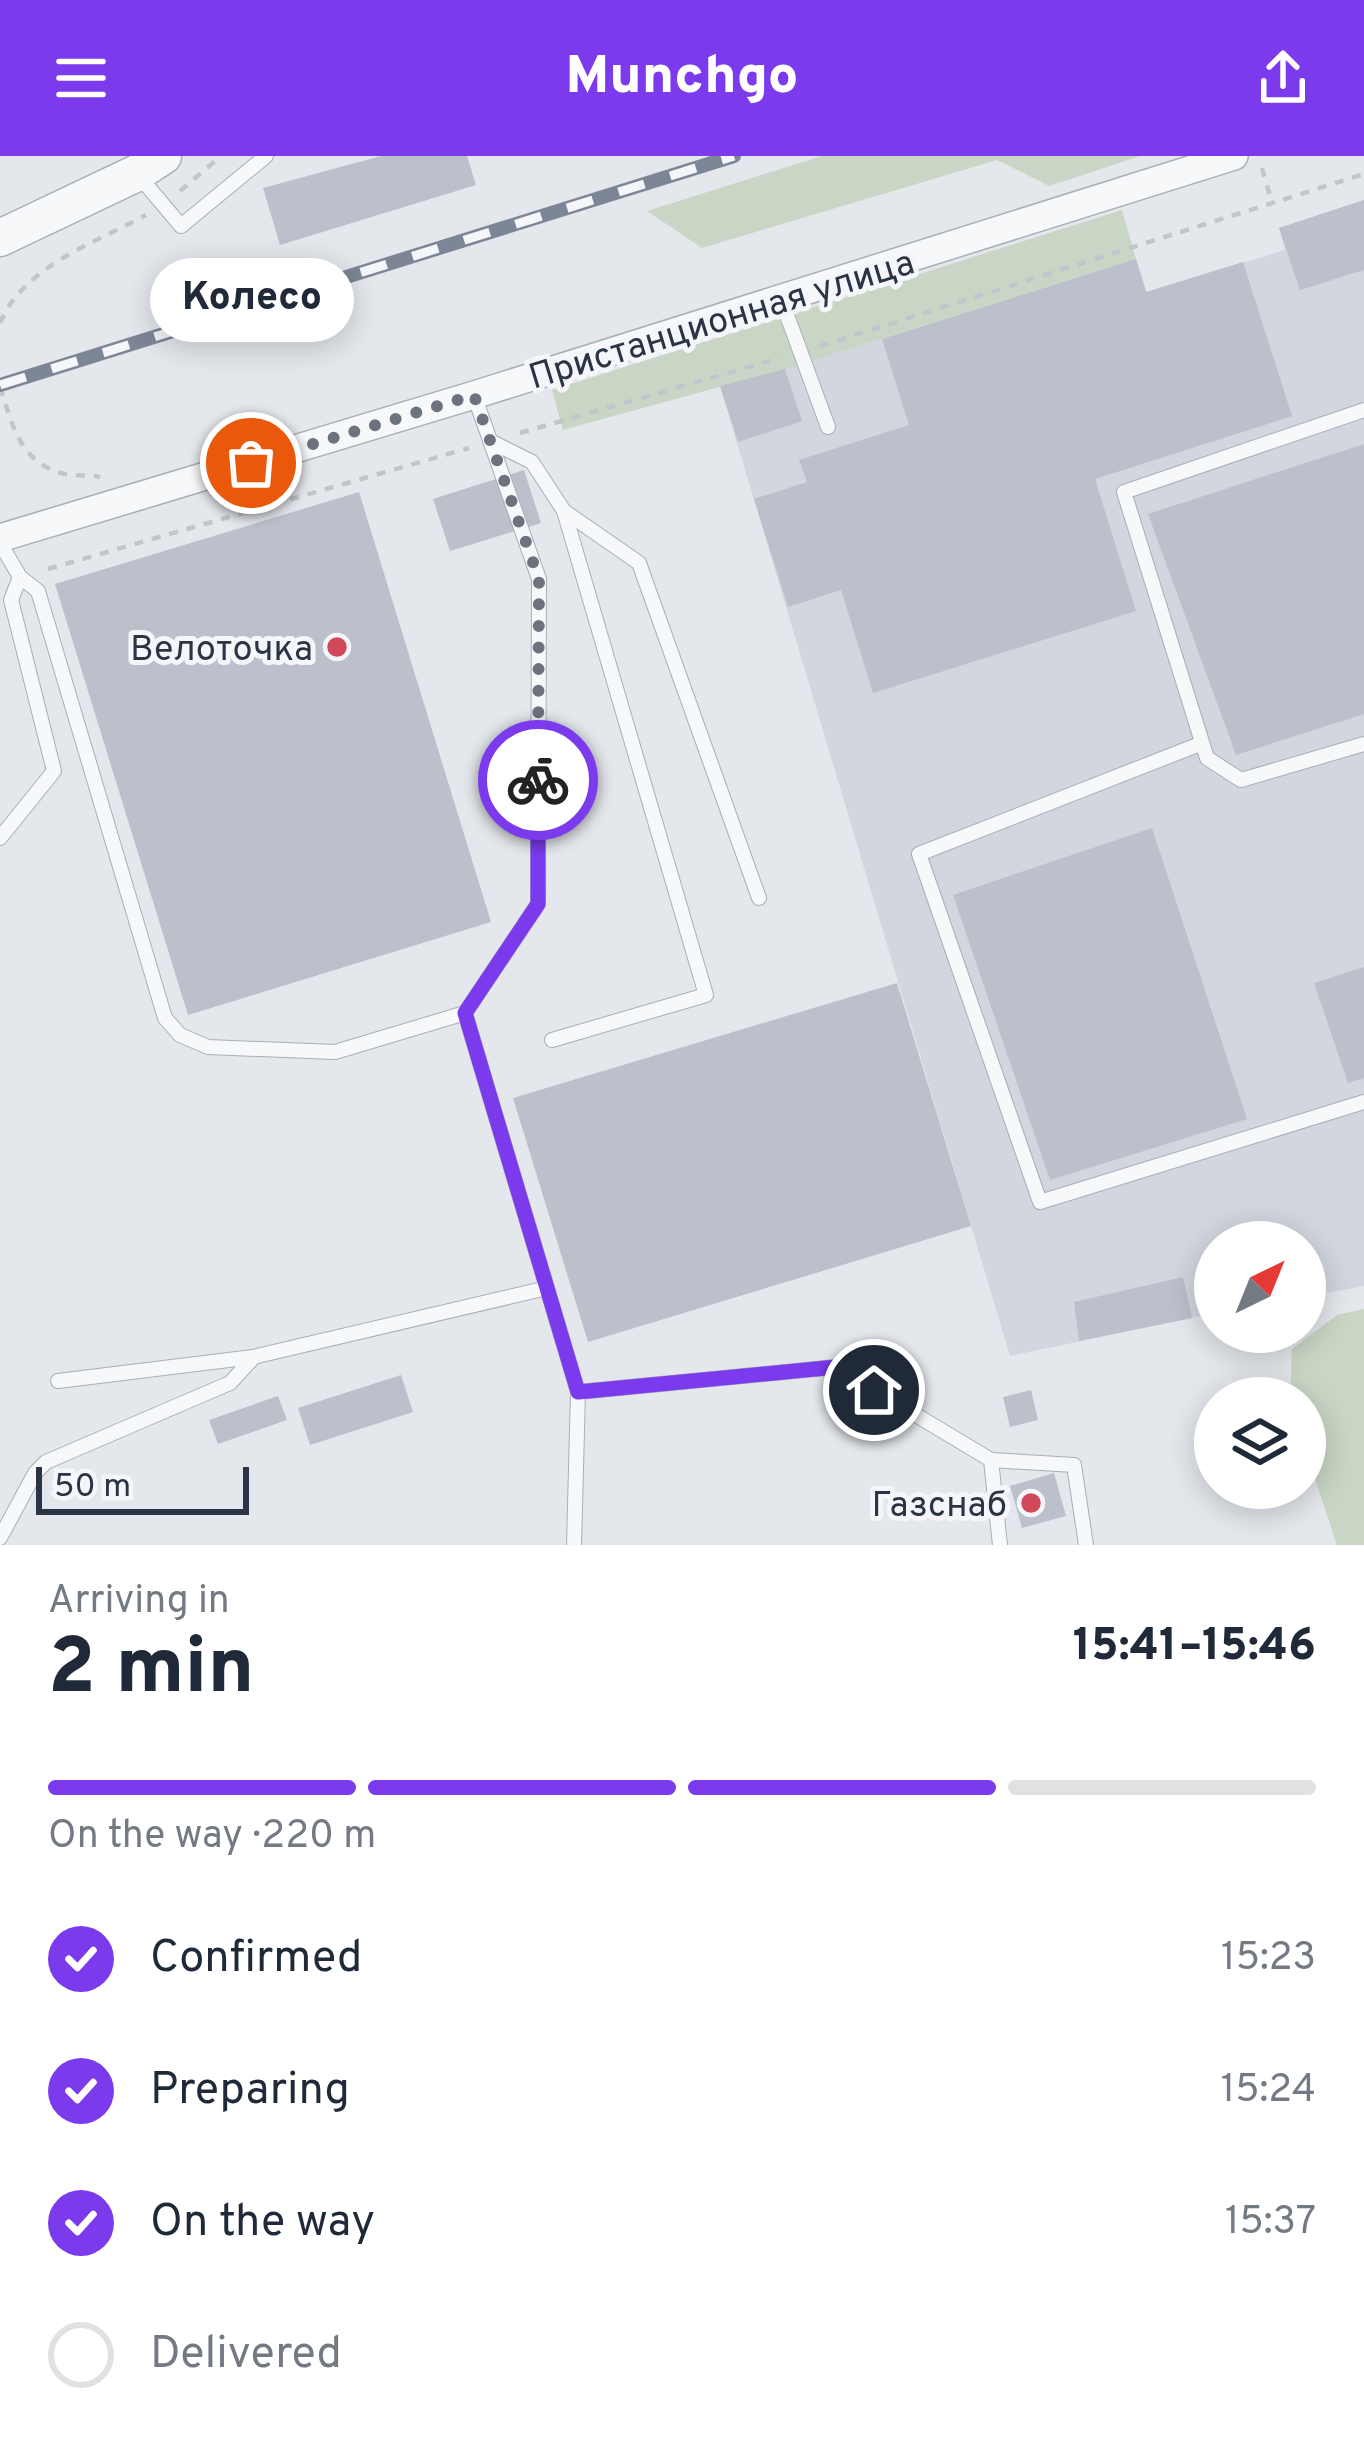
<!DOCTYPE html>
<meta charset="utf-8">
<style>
:root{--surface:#fff;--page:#f6f6f7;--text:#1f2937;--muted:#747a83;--line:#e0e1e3;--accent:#7c3aed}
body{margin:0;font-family:Overpass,sans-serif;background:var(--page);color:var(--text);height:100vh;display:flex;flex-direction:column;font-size:45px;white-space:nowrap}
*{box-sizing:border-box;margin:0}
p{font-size:39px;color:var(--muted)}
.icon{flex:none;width:66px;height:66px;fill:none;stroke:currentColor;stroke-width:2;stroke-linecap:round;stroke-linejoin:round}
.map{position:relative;height:1389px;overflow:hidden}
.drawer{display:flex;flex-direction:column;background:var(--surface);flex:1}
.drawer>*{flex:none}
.needle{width:78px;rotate:43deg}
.controls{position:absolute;left:1194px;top:1065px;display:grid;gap:24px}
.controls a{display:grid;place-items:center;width:132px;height:132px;border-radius:50%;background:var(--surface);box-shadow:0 6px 30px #0003;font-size:60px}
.scale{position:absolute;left:36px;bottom:30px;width:213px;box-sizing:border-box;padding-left:12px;border:6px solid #2b3445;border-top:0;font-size:33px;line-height:42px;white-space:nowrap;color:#2b3445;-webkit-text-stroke:9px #f4f6f9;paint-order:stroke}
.pin{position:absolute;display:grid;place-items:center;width:102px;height:102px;color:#fff;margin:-51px;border:6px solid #fff;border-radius:50%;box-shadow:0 3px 12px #0007}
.courier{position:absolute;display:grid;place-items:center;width:120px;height:120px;margin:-60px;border:9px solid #7c3aed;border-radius:50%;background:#fff;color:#222;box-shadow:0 3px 15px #0007}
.bubble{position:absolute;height:84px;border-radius:42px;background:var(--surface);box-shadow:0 6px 30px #0003;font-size:39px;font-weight:800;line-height:84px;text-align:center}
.summary em{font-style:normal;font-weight:800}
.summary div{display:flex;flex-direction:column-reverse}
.summary{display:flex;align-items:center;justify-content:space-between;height:204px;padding:0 48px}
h1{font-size:78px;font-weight:800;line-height:90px}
.bar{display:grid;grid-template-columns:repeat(4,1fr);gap:18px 12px;align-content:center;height:144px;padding:0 48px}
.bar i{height:15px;border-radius:9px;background:var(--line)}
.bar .active{background:var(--accent)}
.bar p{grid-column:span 4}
ol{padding:0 48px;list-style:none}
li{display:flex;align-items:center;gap:36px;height:132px}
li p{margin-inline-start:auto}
li .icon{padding:12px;border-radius:50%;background:var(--accent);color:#fff;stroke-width:4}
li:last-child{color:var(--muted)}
li i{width:66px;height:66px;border:6px solid var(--line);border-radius:50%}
header{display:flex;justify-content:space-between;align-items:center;height:156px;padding:0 48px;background:var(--accent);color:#fff;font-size:54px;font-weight:800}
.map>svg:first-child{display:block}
.built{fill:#d2d6de}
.green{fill:#c9d6c5}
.building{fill:#bbc0ca}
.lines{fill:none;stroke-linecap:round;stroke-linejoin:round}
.service-casing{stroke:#a9aeb7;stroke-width:16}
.minor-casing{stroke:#a9aeb7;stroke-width:30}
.tertiary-casing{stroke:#a9aeb7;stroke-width:39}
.path{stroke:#c2c5cb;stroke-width:4.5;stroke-dasharray:9 9;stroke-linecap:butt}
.service{stroke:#f7f8fa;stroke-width:14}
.minor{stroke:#f7f8fa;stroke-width:27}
.tertiary{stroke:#f7f8fa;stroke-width:36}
.rail-casing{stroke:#7d8696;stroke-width:14}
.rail{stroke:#f4f6f9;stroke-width:9;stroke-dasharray:27;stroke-linecap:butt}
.done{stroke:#6c737f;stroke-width:12;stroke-dasharray:0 21.6}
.route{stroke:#7c3aed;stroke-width:15}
.poi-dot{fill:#d1495b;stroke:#f4f6f9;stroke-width:4.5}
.labels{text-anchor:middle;stroke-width:10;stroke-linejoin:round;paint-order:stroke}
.street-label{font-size:36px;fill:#2b3445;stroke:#f4f6f9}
.poi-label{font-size:36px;fill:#2b3445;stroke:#f4f6f9;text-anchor:end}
</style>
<header><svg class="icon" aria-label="menu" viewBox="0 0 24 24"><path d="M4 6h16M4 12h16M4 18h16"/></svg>Munchgo<svg class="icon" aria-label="share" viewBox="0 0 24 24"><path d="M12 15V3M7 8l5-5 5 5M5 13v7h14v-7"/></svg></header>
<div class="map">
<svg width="1364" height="1389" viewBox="0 0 1364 1389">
<rect width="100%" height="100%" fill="#e4e7ec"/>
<path class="built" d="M 1364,44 L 1364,1130 L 1305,1141 L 1305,1086 L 1215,1086 L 1215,1157 L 1010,1200 L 720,230 L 785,213 L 1136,103 L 1147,136 L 1285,94 L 1279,72 Z"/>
<g class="green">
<path d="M 822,0 L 1140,0 L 1049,30 L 997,4 L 702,92 L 647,55 Z"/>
<path d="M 1122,54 L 1136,103 L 785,213 L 563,274 L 552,234 Z"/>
<path d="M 1364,1153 L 1364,1389 L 1337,1389 L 1305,1293 L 1305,1242 L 1290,1242 L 1292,1193 L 1337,1159 Z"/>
</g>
<g class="building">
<path d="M 381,0 L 467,0 L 476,29 L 280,89 L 263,32 Z"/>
<path d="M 1364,44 L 1364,114 L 1300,134 L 1279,72 Z"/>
<path d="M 1136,103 L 1146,136 L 1243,106 L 1292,260 L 1095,323 L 1136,455 L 873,537 L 841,434 L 788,451 L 754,343 L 807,326 L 799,304 L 909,269 L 882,183 Z"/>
<path d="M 785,213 L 802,265 L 738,286 L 720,230 Z"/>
<path d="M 1364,288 L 1364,558 L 1236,599 L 1148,358 Z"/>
<path d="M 524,314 L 541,367 L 450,395 L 433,343 Z"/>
<path d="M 359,336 L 491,766 L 188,859 L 55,428 Z"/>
<path d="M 1152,672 L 1247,963 L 1050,1024 L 953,739 Z"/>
<path d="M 1364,811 L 1364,922 L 1348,927 L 1314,827 Z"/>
<path d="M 897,827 L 971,1070 L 588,1186 L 513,942 Z"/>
<path d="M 1183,1121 L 1192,1162 L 1079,1185 L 1074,1146 Z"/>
<path d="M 401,1219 L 413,1256 L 310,1289 L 298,1252 Z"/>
<path d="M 1031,1234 L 1038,1264 L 1010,1271 L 1003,1241 Z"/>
<path d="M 278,1240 L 287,1264 L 218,1288 L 209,1264 Z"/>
<path d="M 1054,1317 L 1066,1360 L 1022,1372 L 1010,1330 Z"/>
</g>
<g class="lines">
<g class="service-casing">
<g id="service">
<path d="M 139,20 L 181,70 L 266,0"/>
<path d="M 781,143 L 828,271"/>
<path d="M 1364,254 L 1124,336 L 1207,602 L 1241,624 L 1364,588"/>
<path d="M 490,285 L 532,306 L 564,355 L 706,839 L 552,884"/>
<path d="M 564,355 L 639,407 L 759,742"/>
<path d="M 0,387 L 20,421 L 38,435 L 165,862 L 180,879 L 208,891 L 335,896 L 465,857"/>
<path d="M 1200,588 L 919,698 L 1040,1046 L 1364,946"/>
<path d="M 0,682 L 54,615 L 11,444 L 20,421"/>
<path d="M 547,1132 L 578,1236 L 574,1389"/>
<path d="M 58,1225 L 253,1201 L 547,1132 L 465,857 L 538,748 L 539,423 L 474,239"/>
<path d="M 578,1236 L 836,1211 L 991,1304 L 1000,1389"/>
<path d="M 991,1304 L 1074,1309 L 1086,1389"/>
<path d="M 0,1382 L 35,1317 L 46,1306 L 230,1227 L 253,1202"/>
</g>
</g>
<g class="minor-casing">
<path id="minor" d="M 0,382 L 474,239 L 1234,0"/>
</g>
<g class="tertiary-casing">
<path id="tertiary" d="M 0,82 L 137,17 L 163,0"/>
</g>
<g class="path">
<path d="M 1262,12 L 1272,47"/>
<path d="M 180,35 L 221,0"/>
<path d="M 0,167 C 24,110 95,87 146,59"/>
<path d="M 820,190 L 1364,18"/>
<path d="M 0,231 C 12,267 19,305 61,317 C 73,321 88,318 100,321"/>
<path d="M 520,277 L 780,202"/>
<path d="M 48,413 L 469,292"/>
</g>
<use href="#service" class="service"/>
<use href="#minor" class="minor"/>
<use href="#tertiary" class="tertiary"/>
<g class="rail-casing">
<path id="rail" d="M 0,229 L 734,0"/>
</g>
<use href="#rail" class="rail"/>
</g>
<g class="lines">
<path class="done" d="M 251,307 L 474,239 L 539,423 L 538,624"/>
<path class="route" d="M 538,624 L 538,748 L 465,857 L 578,1236 L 836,1211 L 874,1234"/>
</g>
<g class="poi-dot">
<circle cx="337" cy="491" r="12"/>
<circle cx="1031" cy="1347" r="12"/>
</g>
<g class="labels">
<g class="street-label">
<text transform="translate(721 162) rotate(-17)" y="13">Пристанционная улица</text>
</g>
<g class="poi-label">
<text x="313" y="504">Велоточка</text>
<text x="1007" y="1360">Газснаб</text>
</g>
</g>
</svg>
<div class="controls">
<a><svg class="needle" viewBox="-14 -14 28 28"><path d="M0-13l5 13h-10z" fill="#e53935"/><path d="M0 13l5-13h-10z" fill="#747a83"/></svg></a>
<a><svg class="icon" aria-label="layers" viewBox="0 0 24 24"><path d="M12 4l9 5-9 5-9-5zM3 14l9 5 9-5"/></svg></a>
</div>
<div class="scale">50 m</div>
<div class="pin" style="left:251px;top:307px;background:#ea580c"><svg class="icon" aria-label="bag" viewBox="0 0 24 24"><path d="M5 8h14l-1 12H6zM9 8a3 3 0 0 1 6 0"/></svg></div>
<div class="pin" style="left:874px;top:1234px;background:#1f2937"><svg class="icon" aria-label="home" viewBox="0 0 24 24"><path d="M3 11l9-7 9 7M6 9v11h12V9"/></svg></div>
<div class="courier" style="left:538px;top:624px"><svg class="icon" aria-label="bike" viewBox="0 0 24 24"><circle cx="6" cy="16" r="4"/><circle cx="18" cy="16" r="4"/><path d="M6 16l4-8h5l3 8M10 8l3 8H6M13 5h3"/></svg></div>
<div class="bubble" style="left:150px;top:102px;width:204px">Колесо</div>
</div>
<section class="drawer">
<div class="summary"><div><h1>2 min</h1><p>Arriving in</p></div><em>15:41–15:46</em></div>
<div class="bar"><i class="active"></i><i class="active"></i><i class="active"></i><i></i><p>On the way · 220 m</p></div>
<ol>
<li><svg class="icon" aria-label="check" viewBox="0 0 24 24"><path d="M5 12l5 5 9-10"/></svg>Confirmed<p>15:23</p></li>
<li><svg class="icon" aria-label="check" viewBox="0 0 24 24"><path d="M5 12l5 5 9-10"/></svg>Preparing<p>15:24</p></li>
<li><svg class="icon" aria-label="check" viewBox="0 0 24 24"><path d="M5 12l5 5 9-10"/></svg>On the way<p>15:37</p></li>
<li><i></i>Delivered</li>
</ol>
</section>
